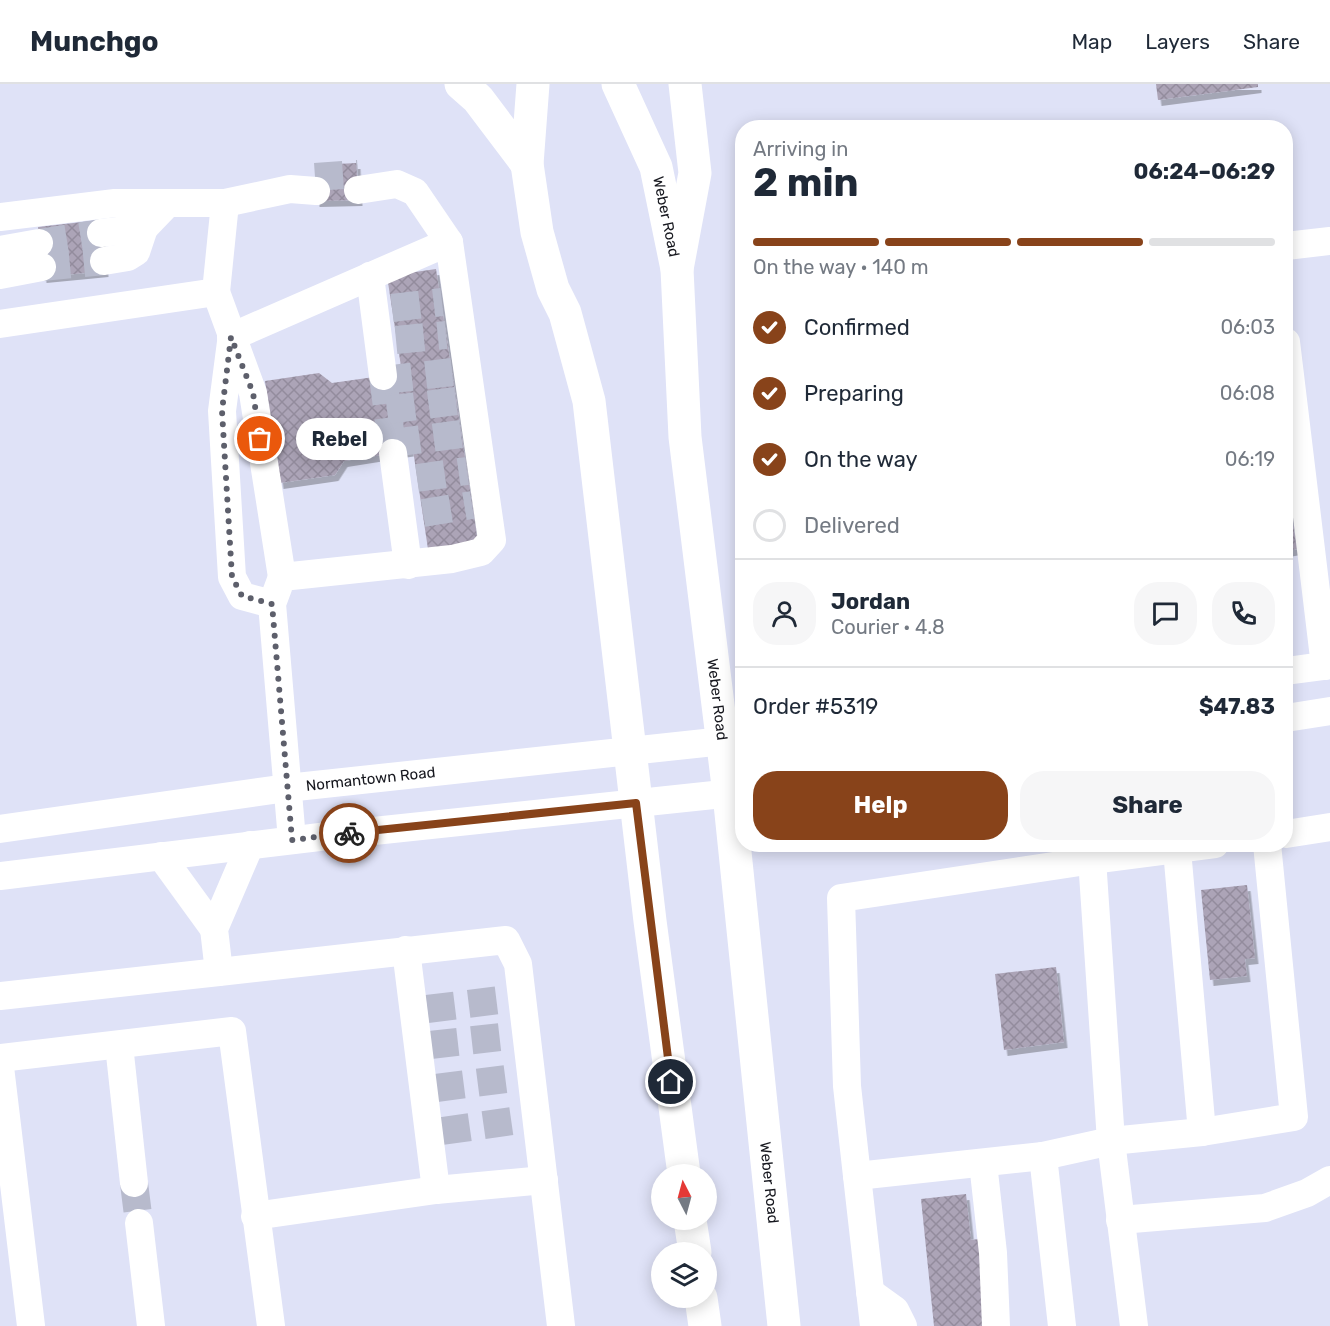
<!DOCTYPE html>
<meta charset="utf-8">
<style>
:root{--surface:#fff;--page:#f6f6f7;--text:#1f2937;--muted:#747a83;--line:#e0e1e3;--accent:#88431a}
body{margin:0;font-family:Rubik,sans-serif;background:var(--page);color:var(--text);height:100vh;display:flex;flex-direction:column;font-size:22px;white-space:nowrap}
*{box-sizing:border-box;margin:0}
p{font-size:20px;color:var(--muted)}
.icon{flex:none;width:33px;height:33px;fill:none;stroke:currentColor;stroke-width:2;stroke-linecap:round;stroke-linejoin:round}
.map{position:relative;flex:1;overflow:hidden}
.drawer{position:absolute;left:735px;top:36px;width:558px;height:732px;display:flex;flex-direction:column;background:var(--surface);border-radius:24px;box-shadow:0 3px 15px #0003}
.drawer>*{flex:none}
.needle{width:39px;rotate:354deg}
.controls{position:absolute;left:651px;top:1080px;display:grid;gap:12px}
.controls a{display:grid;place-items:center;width:66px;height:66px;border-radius:50%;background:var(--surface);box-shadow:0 3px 15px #0003;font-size:30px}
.pin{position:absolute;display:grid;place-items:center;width:51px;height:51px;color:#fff;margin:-26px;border:3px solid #fff;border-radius:50%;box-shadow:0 2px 6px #0007}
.courier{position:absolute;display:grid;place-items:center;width:60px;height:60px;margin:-30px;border:4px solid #88431a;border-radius:50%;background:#fff;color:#222;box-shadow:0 2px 8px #0007}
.bubble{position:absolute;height:42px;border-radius:21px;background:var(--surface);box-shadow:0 3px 15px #0003;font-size:20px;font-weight:700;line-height:42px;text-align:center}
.overview em{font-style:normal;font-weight:700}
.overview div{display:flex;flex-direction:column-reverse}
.overview{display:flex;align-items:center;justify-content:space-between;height:102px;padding:0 18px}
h1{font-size:39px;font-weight:700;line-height:45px}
.bar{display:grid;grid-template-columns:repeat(4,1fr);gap:9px 6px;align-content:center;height:72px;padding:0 18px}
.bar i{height:8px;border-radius:4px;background:var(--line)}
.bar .on{background:var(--accent)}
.bar p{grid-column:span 4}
.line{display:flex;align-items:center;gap:15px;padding:0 18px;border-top:2px solid var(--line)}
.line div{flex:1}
.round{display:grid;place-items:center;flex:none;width:63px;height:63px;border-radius:24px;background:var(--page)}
ol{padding:0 18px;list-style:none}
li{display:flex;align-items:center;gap:18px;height:66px}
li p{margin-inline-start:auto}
li .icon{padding:6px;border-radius:50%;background:var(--accent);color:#fff;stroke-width:4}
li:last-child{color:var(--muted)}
li i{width:33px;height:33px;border:3px solid var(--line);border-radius:50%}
.action{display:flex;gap:12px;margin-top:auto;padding:12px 18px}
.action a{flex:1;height:69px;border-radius:24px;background:var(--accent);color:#fff;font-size:24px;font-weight:700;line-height:69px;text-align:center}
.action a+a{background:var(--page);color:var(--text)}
header{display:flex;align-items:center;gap:36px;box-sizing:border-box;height:84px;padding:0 30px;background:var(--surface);border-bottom:2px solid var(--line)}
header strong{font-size:28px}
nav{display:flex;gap:33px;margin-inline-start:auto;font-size:21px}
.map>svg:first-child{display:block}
.building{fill:url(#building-cross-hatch);filter:url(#shadow)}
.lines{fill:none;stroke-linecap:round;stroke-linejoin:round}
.minor-tunnel{stroke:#b7bacc;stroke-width:28;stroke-dasharray:28 14;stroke-linecap:butt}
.minor{stroke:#fff;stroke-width:28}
.major{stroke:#fff;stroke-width:33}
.highway{stroke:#fff;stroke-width:33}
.done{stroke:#5d5f6b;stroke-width:6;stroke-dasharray:0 10.8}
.route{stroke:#88431a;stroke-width:8}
.labels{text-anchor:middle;stroke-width:4.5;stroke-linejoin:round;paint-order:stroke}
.street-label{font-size:15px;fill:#17181f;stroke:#eef0fd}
</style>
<header>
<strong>Munchgo</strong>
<nav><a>Map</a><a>Layers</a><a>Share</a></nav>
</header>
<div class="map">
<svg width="1330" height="1242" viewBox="0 0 1330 1242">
<defs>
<pattern id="building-cross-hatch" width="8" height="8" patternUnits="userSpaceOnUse" patternTransform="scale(1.5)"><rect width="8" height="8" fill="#aca4b7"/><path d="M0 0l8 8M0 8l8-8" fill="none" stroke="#938c9d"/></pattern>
<filter id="shadow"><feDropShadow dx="3.5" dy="6" stdDeviation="0" flood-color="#0004"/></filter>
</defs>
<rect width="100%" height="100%" fill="#dfe2f7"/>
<g class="building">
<path d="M 1156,0 L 1258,0 L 1258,3 L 1158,16 Z"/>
<path d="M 357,79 L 359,116 L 316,117 L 315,81 Z"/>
<path d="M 100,136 L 105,187 L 43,193 L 38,143 Z"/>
<path d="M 436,185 L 478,458 L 428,465 L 413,366 L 344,377 L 335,391 L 280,399 L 265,297 L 319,289 L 332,299 L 402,289 L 387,192 Z"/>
<path d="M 1286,398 L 1297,465 L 1286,467 Z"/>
<path d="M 1247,801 L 1255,874 L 1245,875 L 1247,892 L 1210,896 L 1201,806 Z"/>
<path d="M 1056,883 L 1064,958 L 1004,966 L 995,890 Z"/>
<path d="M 966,1110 L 971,1156 L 979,1155 L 984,1242 L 934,1242 L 921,1115 Z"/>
</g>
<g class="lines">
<g class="minor-tunnel">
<path d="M 315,93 L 358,90"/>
<path d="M 39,159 L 101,149"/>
<path d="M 42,183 L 104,177"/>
<path d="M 392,224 L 442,218"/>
<path d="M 396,256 L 446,251"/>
<path d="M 383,292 L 393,369"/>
<path d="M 384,296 L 452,288"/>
<path d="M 387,326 L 456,317"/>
<path d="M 392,359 L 461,350"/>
<path d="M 417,394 L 467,387"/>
<path d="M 423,429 L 472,421"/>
<path d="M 427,925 L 500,916"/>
<path d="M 430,961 L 509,952"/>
<path d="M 436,1004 L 514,994"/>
<path d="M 442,1047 L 519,1036"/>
<path d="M 134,1099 L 139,1139"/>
</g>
<g class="minor">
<path d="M 358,106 L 397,100 L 415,108 L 449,158"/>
<path d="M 0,133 L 115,119 L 225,119 L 290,105 L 316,107"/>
<path d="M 101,149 L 144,144 L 168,119"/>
<path d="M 1286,162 L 1330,157"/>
<path d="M 0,166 L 39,159"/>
<path d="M 104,177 L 128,173 L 136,168 L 144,144"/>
<path d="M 0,191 L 42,183"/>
<path d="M 370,192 L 383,292"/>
<path d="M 216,208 L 225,119"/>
<path d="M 0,240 L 216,208 L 253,309 L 282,493"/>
<path d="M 231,253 L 449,158 L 492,456 L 481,468 L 452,475 L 282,493 L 272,520 L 292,756"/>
<path d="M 231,258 L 222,327 L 232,493 L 242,512 L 272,520"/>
<path d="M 1286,258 L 1325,582"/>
<path d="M 393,369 L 408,481"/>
<path d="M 1286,587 L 1330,581"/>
<path d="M 1286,634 L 1330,627"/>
<path id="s1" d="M 0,745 L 287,704 L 742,655"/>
<path d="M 1286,750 L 1330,743"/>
<path d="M 1091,760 L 1111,1057 L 1134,1242"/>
<path d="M 250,761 L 214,845 L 219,888 L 506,856 L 518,880 L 561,1242"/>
<path d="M 1177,766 L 1202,1048"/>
<path d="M 161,772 L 214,845"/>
<path d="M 0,792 L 336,751 L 742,708"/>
<path d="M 406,866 L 436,1106"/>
<path d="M 0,912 L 219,888"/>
<path d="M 119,961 L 134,1099"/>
<path d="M 0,974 L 232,947 L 271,1242"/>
<path d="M 0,983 L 31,1242"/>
<path d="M 1043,1072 L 1062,1242"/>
<path d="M 983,1079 L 993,1169 L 996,1242"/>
<path d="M 857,1092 L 847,1002 L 841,814 L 1093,776 L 1215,760"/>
<path d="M 255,1132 L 436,1106 L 544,1096"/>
<path d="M 1120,1136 L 1265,1124 L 1307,1109 L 1330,1096"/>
<path d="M 139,1139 L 151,1242"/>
<path d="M 870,1208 L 895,1226 L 903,1242"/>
<path d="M 874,1242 L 857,1092 L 1043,1072 L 1111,1057 L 1202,1048 L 1294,1033 L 1267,760"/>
</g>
<g class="major">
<path d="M 533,0 L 527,80 L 537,148 L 553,205 L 565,229 L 589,317 L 650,837 L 684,1090"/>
<path id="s2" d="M 618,0 L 656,83 L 677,185 L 685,353 L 729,710 L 784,1242"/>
<path d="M 690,1136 L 695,1168"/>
<path d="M 701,1214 L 705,1242"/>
</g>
<g class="highway">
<path d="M 461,0 L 478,15 L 527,80"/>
<path d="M 677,185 L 695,89 L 685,0"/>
</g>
</g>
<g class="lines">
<path class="done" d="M 260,355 L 253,309 L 231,253 L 222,327 L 232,493 L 242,512 L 272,520 L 292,756 L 349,749"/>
<path class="route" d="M 349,749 L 636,719 L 671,998"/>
</g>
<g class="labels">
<g class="street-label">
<text dy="5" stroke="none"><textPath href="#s2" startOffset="142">Weber Road</textPath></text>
<text dy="5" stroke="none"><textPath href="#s2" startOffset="628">Weber Road</textPath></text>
<text dy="5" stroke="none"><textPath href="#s1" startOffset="374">Normantown Road</textPath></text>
<text dy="5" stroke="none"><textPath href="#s2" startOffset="1114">Weber Road</textPath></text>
</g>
</g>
</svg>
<div class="controls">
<a><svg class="needle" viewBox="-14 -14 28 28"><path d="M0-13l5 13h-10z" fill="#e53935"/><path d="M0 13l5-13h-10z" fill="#747a83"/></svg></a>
<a><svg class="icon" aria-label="layers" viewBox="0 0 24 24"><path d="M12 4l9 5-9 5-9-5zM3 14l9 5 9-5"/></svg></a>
</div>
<div class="pin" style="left:260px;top:355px;background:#ea580c"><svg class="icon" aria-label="bag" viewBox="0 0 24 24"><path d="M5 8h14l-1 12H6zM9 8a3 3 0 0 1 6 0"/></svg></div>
<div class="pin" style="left:671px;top:998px;background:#1f2937"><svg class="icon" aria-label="home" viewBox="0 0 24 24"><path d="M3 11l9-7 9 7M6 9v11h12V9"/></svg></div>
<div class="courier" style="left:349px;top:749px"><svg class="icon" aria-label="bike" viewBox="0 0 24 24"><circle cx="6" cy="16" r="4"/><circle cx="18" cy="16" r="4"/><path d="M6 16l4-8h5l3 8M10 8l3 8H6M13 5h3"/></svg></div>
<div class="bubble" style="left:296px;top:334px;width:87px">Rebel</div>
<section class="drawer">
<div class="overview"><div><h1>2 min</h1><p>Arriving in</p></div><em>06:24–06:29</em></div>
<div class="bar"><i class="on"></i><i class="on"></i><i class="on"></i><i></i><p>On the way · 140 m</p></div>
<ol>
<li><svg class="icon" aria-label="check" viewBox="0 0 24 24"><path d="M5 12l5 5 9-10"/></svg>Confirmed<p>06:03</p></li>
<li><svg class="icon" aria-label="check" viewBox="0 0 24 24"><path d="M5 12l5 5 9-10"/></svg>Preparing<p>06:08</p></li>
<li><svg class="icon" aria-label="check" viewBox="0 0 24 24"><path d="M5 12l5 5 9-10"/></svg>On the way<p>06:19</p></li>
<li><i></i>Delivered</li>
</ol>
<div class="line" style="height:108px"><a class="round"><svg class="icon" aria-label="person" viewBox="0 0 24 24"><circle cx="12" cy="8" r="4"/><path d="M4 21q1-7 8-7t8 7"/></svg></a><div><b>Jordan</b><p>Courier · 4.8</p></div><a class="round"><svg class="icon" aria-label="chat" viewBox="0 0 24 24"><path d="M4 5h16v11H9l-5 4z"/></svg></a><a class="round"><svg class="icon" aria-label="phone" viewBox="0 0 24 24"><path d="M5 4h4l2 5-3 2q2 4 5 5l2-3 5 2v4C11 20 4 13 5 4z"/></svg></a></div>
<div class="line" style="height:78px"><div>Order #5319</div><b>$47.83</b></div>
<div class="action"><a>Help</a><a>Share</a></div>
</section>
</div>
